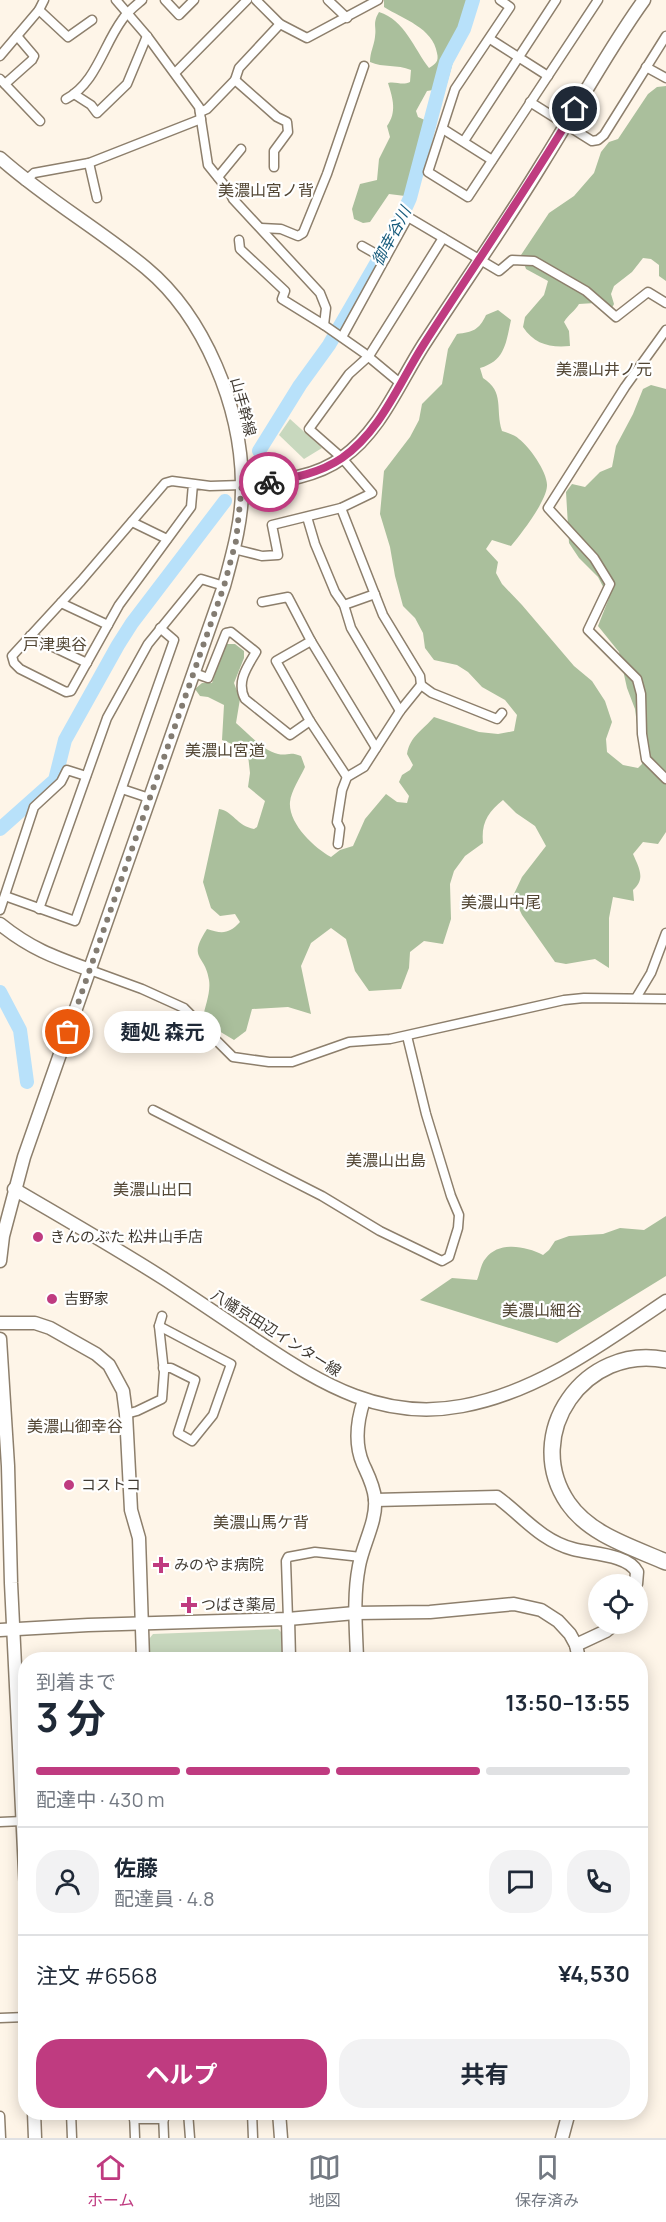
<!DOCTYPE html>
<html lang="ja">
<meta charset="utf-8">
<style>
:root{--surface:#fff;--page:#f2f2f3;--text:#1f2937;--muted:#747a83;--line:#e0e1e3;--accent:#bf3b80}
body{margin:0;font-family:Manrope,"Noto Sans JP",sans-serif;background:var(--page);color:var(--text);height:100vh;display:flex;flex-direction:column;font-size:22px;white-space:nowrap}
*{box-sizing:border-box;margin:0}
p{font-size:20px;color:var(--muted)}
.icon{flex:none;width:33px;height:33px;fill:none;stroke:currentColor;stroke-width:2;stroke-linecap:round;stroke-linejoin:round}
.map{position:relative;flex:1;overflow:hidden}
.drawer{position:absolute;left:18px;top:1652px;width:630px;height:468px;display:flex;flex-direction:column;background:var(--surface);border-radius:24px;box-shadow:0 3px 15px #0003}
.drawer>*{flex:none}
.controls{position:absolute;left:588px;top:1574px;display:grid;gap:12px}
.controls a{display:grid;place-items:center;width:60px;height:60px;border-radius:50%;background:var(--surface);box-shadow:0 3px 15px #0003;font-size:30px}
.pin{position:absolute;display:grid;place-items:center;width:51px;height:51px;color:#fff;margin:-26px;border:3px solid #fff;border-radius:50%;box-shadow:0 2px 6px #0007}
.courier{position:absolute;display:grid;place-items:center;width:60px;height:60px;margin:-30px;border:4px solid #bf3b80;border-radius:50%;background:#fff;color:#222;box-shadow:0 2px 8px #0007}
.bubble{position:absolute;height:42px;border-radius:21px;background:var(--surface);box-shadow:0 3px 15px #0003;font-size:20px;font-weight:700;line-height:42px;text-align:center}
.head em{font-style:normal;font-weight:700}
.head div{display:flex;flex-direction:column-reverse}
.head{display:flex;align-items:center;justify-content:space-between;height:102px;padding:0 18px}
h1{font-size:39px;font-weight:700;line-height:45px}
.bar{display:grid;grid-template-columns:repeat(4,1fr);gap:9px 6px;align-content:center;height:72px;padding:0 18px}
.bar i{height:8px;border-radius:4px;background:var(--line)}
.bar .current{background:var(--accent)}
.bar p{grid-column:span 4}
.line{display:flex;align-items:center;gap:15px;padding:0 18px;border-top:2px solid var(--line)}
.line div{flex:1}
.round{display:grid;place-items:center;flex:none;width:63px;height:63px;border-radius:24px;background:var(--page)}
.action{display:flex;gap:12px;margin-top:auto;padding:12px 18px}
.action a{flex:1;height:69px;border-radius:24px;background:var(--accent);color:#fff;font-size:24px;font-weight:700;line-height:69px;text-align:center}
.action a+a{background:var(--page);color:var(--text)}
.menu{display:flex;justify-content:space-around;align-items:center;height:84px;border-top:2px solid var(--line);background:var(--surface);font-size:16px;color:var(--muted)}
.menu a{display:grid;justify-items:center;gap:3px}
.menu .current{color:var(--accent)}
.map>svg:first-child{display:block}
.green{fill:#c8d8be}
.forest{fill:#aabf9c}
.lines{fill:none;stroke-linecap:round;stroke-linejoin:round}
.river{stroke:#b8e1fa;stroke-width:14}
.street-casing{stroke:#8d7f6c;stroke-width:11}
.secondary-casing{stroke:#8d7f6c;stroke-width:15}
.highway-casing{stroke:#8d7f6c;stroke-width:18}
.street{stroke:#fff;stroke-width:8}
.secondary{stroke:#fff;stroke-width:12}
.highway{stroke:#fff;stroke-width:15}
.done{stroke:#837c72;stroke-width:6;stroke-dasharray:0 10.8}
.route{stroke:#bf3b80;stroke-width:8}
.poi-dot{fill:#bf3b80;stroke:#fff;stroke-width:2}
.labels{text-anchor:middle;stroke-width:4.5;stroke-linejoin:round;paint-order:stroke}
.street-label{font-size:15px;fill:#413b33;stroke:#fff}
.poi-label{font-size:15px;fill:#413b33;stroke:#fff;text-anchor:start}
.neighbourhood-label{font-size:16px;fill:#524634;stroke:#fff}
.water-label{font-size:16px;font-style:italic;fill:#185c7d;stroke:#fff}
</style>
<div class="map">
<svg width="666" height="2138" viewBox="0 0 666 2138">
<rect width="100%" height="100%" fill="#fef5e8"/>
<g class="green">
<path d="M 290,419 L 322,448 L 304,459 L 279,435 Z"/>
<path d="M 278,1629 L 281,1632 L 282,1659 L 150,1659 L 149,1639 L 153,1634 Z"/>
</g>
<g class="forest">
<path d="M 384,0 L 468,0 L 453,42 L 453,62 L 444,94 L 433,90 L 427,91 L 416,111 L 418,117 L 436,125 L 427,158 L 405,196 L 389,194 L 370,222 L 363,223 L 354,219 L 352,209 L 360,184 L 377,180 L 379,159 L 390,137 L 387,126 C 397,112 393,99 388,83 C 396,81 402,86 410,82 L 411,70 C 397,64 383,68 370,62 C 370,52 374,46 375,37 C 377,26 372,24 379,12 C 405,20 414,49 429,68 C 436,64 439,61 437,53 C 433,28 403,19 384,7 Z"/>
<path d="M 666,86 L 666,281 L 659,276 L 659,265 L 651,259 L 643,258 L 632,272 L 614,286 L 611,294 L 614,304 L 612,308 L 595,303 L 579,304 C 575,311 568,315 564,322 L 569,331 L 570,346 C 550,348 534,344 523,327 L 525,317 L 544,295 L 548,281 L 526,269 L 521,255 L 549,213 L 574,196 L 594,173 L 601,152 L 609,142 L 618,139 L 648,94 L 657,87 Z"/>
<path d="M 498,310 L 511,320 C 506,343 505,361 480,368 L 483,378 C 505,392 495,409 502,431 C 508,433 515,435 519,439 C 529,446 548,473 547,486 C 546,502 521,534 511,546 L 492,540 L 486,549 L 498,562 L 496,573 L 502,584 L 522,605 L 574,666 L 592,681 L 605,701 L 612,722 L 606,739 L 607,752 L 623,765 L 638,768 L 642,764 L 635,709 L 627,688 L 619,652 L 598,626 L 609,598 L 598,577 L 579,558 L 569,543 L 566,492 L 572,484 L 585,487 L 600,472 L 612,467 L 616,446 L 633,414 L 643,389 L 651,385 L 666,389 L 666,832 L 658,844 L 643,842 L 633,854 C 639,868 646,879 633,890 L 634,901 L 613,897 L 609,918 L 609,968 L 595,959 L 566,964 L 555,962 L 522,915 L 513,896 L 522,877 L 546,846 L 535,826 L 516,813 L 503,800 C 488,812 481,823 483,843 L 465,856 L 454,871 L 450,884 L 451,919 L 443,944 L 424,941 L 410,952 L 409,968 L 401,989 L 369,991 L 355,971 L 346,939 L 331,928 L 311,943 L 301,966 L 311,1014 L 288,1007 L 252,1009 L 246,1031 L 234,1040 L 219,1031 L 203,1017 C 205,1006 211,992 209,980 C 205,953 187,960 207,929 C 222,934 229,934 240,922 L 235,914 L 220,916 L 211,908 L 203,882 L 219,809 C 233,811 237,826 254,829 L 257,827 L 265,801 L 248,787 L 250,773 L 248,755 L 237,746 L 222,740 L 224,705 L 208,697 L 200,696 L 195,689 L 202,683 L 212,683 L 225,644 L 235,644 L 244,651 L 244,658 L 234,683 L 240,699 L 236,723 C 248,733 262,750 278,754 C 288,756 289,751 301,756 L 305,767 C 300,778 291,791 290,802 C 288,823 314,848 331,857 L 340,850 L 353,846 L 365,819 L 386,794 L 397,802 L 407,803 L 409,796 L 399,782 L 402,775 L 410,770 L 413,765 L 407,754 C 410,736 423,730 434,717 L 479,732 L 498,734 L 514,731 L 517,715 L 505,700 L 482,687 L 468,672 L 457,665 L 434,660 L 425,648 L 423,633 L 415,618 L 403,606 L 395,576 L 390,547 L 380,514 L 384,471 L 410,437 L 419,420 L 422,404 L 442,384 L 448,349 L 457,334 C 473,332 479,330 486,315 Z"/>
<path d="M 666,1216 L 666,1276 L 557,1343 L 420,1300 L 452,1278 L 477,1280 C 480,1273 481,1263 486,1258 C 499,1241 526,1246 543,1255 L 549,1250 L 555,1241 L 569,1236 L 603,1234 L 620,1228 L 644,1230 Z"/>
</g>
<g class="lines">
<g class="river">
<path d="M 259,451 L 300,385 L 329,345 L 395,231 L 410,198 L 446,62 L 464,29 L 473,0"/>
<path d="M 0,829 L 55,780 L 65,740 L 118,645 L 132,623 L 225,501"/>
<path d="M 0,992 L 20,1030 L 27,1082"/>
</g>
<g class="street-casing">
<g id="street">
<path d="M 116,0 L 147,36 L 199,107 L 208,165 L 229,191 L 233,199 L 320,293 L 326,308 L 324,325 L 364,353 L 400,383"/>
<path d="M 165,0 L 179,15 L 194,0"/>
<path d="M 256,0 L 280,24 L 307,38 L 378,0"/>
<path d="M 328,0 L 347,18"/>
<path d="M 500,0 L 510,7 L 455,89 L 428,172 L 468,197 L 598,0"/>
<path d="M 39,10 L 68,37 L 92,20"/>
<path d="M 490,39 L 548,76"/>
<path d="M 0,56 L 39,10 L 44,0"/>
<path d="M 646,67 L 666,78"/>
<path d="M 175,73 L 247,0"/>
<path d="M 0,79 L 40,121"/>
<path d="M 235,80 L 277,117 L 287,122 L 288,132 L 274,151 L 274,167"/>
<path d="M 5,84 L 32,60 L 34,56 L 17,36"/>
<path d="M 74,94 L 91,105 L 97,113 L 127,84 L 147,36"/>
<path d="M 66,99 C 96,83 103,46 122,20 C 127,12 135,6 142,0"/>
<path d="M 530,102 L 592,141 L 598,140 L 604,135 L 666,36"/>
<path d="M 200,112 L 207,109 L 235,80 L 239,68 L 280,24"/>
<path d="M 443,129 L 492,160"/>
<path d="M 464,141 L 556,0"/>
<path d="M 89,163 L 97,198"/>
<path d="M 218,177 L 241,149"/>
<path d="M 25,181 L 34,173 L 89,163 L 201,119"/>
<path d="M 261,228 L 281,229 L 298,236 L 303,233 L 327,174 L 364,66"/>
<path d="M 239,240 L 240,249 L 285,291 L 282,299 L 324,325"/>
<path d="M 362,246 L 385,259"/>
<path d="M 666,330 L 625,387 L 548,508 L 594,558 L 610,584 L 588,630 L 637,679 L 641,694 L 642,734 L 646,759 L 666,779"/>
<path d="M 342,337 L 408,217 L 499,271 L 512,260 L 534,261 L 586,291 L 616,317 L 648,292 L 666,303"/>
<path d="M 193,484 L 191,507 L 119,605 L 71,691 L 66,692 L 20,669 L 14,663 L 12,656 L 81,581 L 165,483 L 172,481 L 210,486 L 242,485"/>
<path d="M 341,508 L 383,615 L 420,676 L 421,685"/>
<path d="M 307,517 L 315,544 L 335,592 L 344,605 L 351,628 L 400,711"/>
<path d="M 132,522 L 167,539"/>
<path d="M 234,549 L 262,556 L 278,555 L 272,525 L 341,508 L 372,493 L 342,458 L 309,429 L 349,374 L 369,356 L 443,238"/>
<path d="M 262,602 L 288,597 L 311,641 L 376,748"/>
<path d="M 61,603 L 108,625"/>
<path d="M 344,605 L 375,594"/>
<path d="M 30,636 L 87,663"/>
<path d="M 311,641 L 276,661 L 310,721 L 347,777"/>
<path d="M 194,673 L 208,678 L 226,633 L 231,632 L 256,652 C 247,667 236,682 245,699 L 290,735 L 310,721"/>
<path d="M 122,789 L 149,798"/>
<path d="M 338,844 L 340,828 L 337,822 L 342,790 L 347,777 L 364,767 L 400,711 L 421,685 L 432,693 L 497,719 L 502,713"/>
<path d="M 5,896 L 75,921 L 174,640 L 160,628"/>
<path d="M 39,909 L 107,718 L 148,644 L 201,579 L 224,586"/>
<path d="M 0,910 L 34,807 L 61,782 L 67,770 L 86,776"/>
<path d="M 90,970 L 142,989 L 184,1008 L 233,1057 L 269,1062 L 292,1062 L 349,1042 L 390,1039 L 564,1000 L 584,998 L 666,999"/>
<path d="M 636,998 L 651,973 L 666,933"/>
<path d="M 153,1110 L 322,1196 L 380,1231 L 442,1261 L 449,1257 L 458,1228 L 459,1215 L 451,1196 L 426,1114 L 407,1036"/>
<path d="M 159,1326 L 231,1364 L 213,1415 L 192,1441 L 178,1433 L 195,1380 L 171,1368 L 163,1368"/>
<path d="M 126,1414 L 137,1411 L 162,1399 L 164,1372 L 159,1326 L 162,1316"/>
<path d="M 288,1619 L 286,1561 L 288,1557 L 315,1552 L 361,1557"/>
<path d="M 0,1822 L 23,1821"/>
<path d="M 0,2018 L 26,2017"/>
<path d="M 71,2112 L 72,2138"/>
<path d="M 134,2112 L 135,2138"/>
<path d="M 163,2112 L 164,2138"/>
<path d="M 188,2112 L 190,2138"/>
<path d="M 252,2112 L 253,2138"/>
<path d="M 0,2116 L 1,2138"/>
<path d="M 134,2119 L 164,2119"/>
</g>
</g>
<g class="secondary-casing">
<g id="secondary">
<path d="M 0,158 C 46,199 99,229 146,268 C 205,317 241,407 242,483 C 243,518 233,553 224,586 L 24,1157 L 3,1236 L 0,1261"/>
<path d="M 242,485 C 276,481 313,479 342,458 C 382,430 400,380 426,341 C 465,281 506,223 543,162 C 577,108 607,51 644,0"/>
<path d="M 0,924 C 31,949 54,957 90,970"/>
<path d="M 14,1189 C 65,1219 116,1248 166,1280 C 198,1301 229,1322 260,1343 C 323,1385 383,1421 462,1406 C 539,1392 603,1343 666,1301"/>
<path d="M 0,1323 L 35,1323 L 50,1328 L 96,1354 L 109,1365 L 123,1391 L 126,1414 L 131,1510 L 139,1538 L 143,1659"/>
<path d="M 0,1339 L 8,1466 L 11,1583 L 26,1892"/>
<path d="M 375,1500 L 497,1497 C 523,1516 540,1540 573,1549 C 590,1554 628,1554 637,1572 L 636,1584"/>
<path d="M 288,1619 L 289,1659"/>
<path d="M 0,1630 L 88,1625 L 288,1619 L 355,1613 L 430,1612 L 514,1604 L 541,1610 L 558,1621 L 570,1634 L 576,1645 L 579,1659"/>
<path d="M 576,1645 L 606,1631 L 616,1623"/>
<path d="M 357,1659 C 356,1628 353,1597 359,1566 C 363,1544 377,1521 375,1499 C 374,1486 368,1475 363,1464 C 354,1443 357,1421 364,1400"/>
<path d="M 34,2112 L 35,2138"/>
<path d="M 279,2112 L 281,2138"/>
<path d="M 562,2138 L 569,2112"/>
</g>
</g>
<g class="highway-casing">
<path id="highway" d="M 666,1360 C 585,1343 521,1434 568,1503 C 590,1535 632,1547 666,1562"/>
</g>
<use href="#street" class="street"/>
<use href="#secondary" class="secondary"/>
<use href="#highway" class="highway"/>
</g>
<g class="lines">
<path class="done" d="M 68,1032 L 224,586 L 236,541 L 242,484 L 269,482"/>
<path class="route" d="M 269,482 C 294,478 320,473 342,458 C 381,431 399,383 424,344 C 474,266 527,189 575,109"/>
</g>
<g class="poi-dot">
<circle cx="38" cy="1237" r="6"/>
<circle cx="52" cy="1299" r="6"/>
<circle cx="69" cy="1485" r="6"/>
<path d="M158 1556h6v6h6v6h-6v6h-6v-6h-6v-6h6z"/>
<path d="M186 1596h6v6h6v6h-6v6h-6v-6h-6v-6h6z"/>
</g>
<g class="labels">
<g class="street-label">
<text transform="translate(243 407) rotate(75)" y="5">山手幹線</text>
<text transform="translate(276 1333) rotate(32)" y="5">八幡京田辺インター線</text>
</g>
<g class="poi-label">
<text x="50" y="1242">きんのぶた 松井山手店</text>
<text x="64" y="1304">吉野家</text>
<text x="81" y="1490">コストコ</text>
<text x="174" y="1570">みのやま病院</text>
<text x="201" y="1610">つばき薬局</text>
</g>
<g class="neighbourhood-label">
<text x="266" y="196">美濃山宮ノ背</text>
<text x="604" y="375">美濃山井ノ元</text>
<text x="55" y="650">戸津奥谷</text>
<text x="225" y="756">美濃山宮道</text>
<text x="501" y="908">美濃山中尾</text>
<text x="386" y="1166">美濃山出島</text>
<text x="153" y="1195">美濃山出口</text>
<text x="542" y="1316">美濃山細谷</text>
<text x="75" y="1432">美濃山御幸谷</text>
<text x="261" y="1528">美濃山馬ケ背</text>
</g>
<g class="water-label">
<text transform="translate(391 236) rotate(-62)" y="6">御幸谷川</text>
</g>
</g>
</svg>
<div class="controls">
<a><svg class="icon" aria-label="locate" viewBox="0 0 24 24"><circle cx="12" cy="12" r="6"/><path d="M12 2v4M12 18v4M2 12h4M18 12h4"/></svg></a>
</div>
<div class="pin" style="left:68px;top:1032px;background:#ea580c"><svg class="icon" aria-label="bag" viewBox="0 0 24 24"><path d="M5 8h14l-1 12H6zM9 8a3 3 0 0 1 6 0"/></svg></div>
<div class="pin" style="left:575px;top:109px;background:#1f2937"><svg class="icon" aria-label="home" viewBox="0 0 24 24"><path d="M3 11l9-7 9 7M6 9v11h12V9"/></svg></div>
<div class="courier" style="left:269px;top:482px"><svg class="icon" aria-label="bike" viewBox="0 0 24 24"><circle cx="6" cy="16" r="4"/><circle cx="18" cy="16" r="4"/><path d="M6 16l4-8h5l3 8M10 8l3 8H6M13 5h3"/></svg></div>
<div class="bubble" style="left:104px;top:1011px;width:117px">麺処 森元</div>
<section class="drawer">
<div class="head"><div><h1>3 分</h1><p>到着まで</p></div><em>13:50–13:55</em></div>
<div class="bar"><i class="current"></i><i class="current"></i><i class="current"></i><i></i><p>配達中 · 430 m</p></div>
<div class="line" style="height:108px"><a class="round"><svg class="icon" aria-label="person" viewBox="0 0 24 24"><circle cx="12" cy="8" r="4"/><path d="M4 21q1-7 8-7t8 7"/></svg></a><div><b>佐藤</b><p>配達員 · 4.8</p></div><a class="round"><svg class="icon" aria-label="chat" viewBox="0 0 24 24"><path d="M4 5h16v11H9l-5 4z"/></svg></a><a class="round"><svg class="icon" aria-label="phone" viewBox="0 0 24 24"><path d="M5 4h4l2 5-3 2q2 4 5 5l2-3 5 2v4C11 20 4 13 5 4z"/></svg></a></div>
<div class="line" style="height:78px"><div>注文 #6568</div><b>¥4,530</b></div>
<div class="action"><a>ヘルプ</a><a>共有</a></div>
</section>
</div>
<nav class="menu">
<a class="current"><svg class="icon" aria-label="home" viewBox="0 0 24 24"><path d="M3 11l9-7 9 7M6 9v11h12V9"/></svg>ホーム</a>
<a><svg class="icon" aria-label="map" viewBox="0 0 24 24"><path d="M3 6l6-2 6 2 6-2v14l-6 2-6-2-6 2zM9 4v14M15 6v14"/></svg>地図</a>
<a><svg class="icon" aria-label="saved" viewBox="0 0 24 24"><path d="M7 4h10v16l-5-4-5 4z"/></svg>保存済み</a>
</nav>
